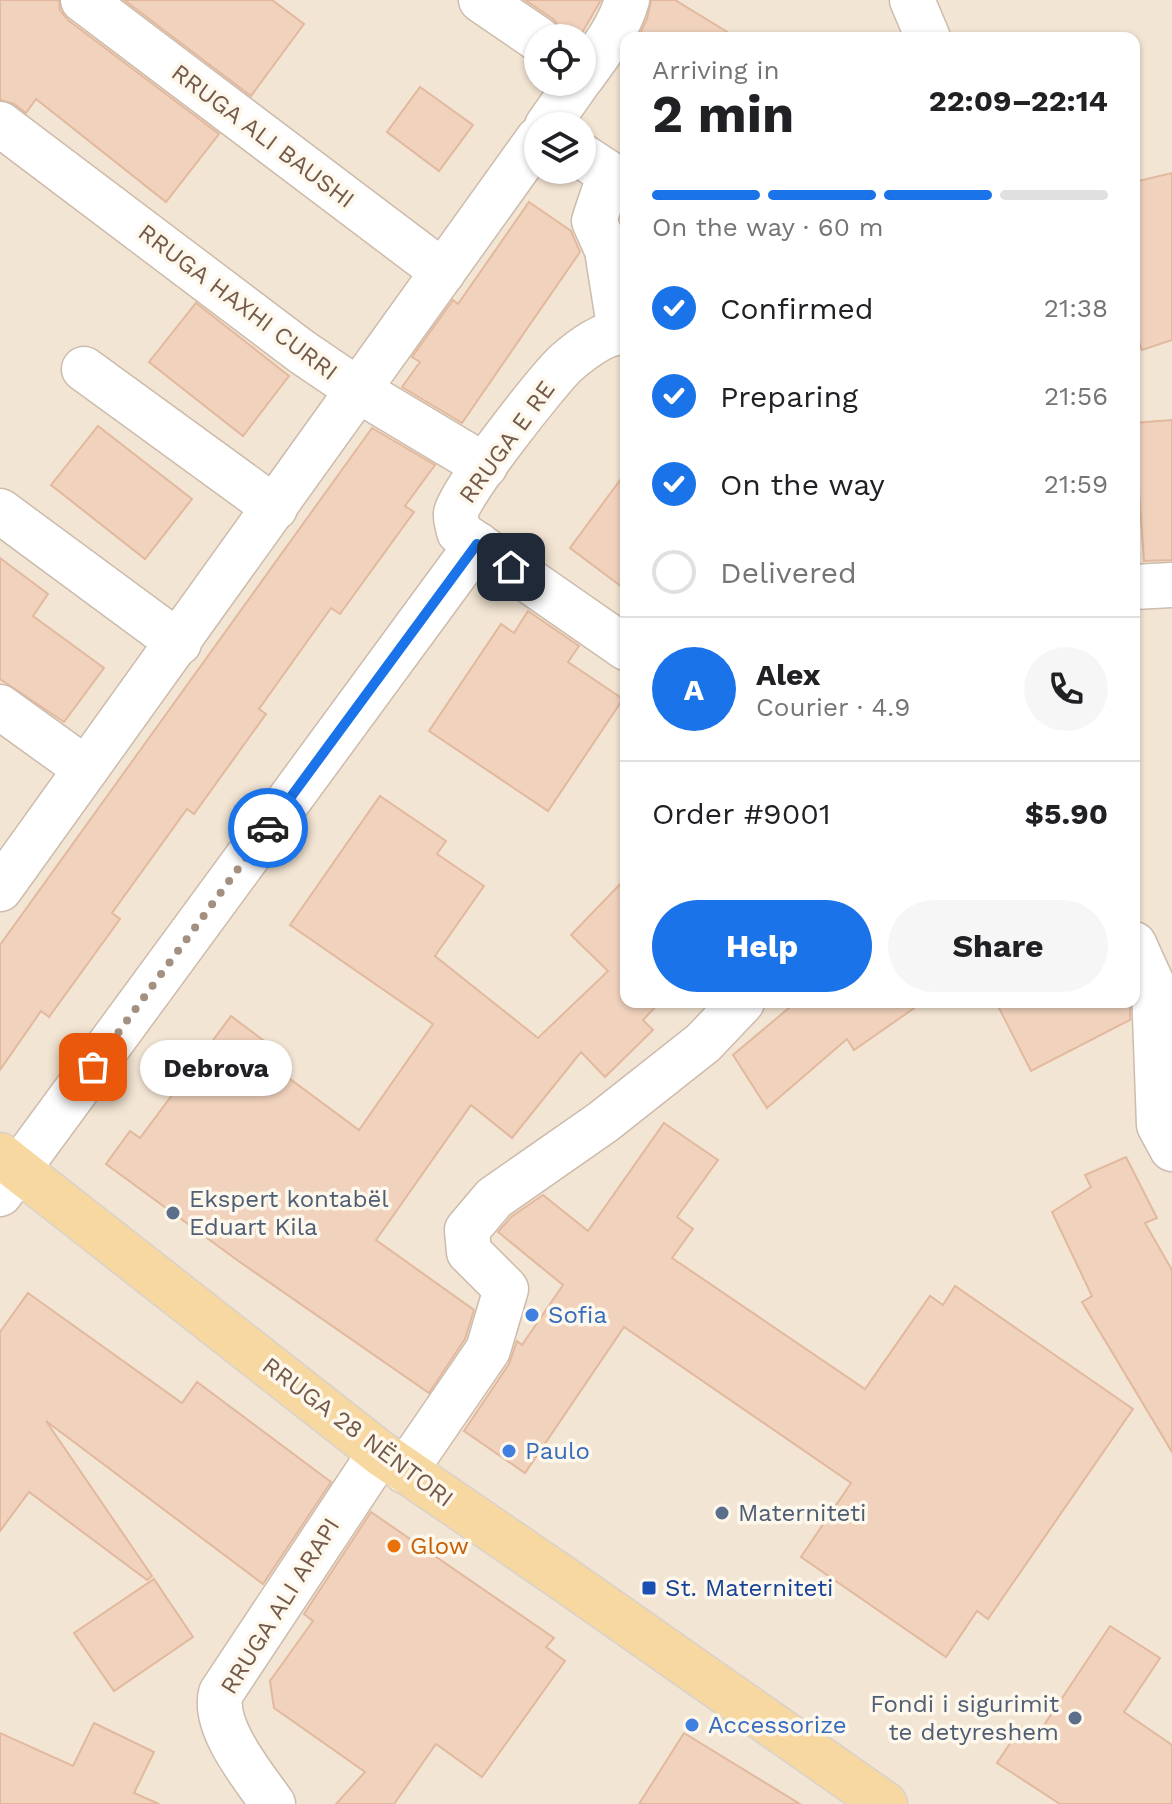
<!DOCTYPE html>
<meta charset="utf-8">
<style>
:root{--surface:#fff;--page:#f6f6f6;--text:#202124;--muted:#757577;--line:#e0e0e0;--accent:#1a73e8}
body{margin:0;font-family:"Work Sans",sans-serif;background:var(--page);color:var(--text);height:100vh;display:flex;flex-direction:column;font-size:30px;white-space:nowrap}
*{box-sizing:border-box;margin:0}
p{font-size:26px;color:var(--muted)}
.icon{flex:none;width:44px;height:44px;fill:none;stroke:currentColor;stroke-width:2;stroke-linecap:round;stroke-linejoin:round}
.map{position:relative;flex:1;overflow:hidden}
.sheet{position:absolute;left:620px;top:32px;width:520px;height:976px;display:flex;flex-direction:column;background:var(--surface);border-radius:16px;box-shadow:0 2px 6px #0004}
.sheet>*{flex:none}
.buttons{position:absolute;left:524px;top:24px;display:grid;gap:16px}
.buttons a{display:grid;place-items:center;width:72px;height:72px;border-radius:50%;background:var(--surface);box-shadow:0 2px 6px #0004;font-size:40px}
.pin{position:absolute;display:grid;place-items:center;width:68px;height:68px;color:#fff;margin:-34px;border-radius:16px;box-shadow:0 4px 12px #0006}
.courier{position:absolute;display:grid;place-items:center;width:80px;height:80px;margin:-40px;border:6px solid #1a73e8;border-radius:50%;background:#fff;color:#222;box-shadow:0 2px 10px #0007}
.bubble{position:absolute;height:56px;border-radius:28px;background:var(--surface);box-shadow:0 2px 6px #0004;font-size:26px;font-weight:700;line-height:56px;text-align:center}
.overview em{font-style:normal;font-weight:700}
.overview div{display:flex;flex-direction:column-reverse}
.overview{display:flex;align-items:center;justify-content:space-between;height:136px;padding:0 32px}
h1{font-size:52px;font-weight:700;line-height:60px}
.bar{display:grid;grid-template-columns:repeat(4,1fr);gap:12px 8px;align-content:center;height:96px;padding:0 32px}
.bar i{height:10px;border-radius:6px;background:var(--line)}
.bar .active{background:var(--accent)}
.bar p{grid-column:span 4}
.line{display:flex;align-items:center;gap:20px;padding:0 32px;border-top:2px solid var(--line)}
.line div{flex:1}
.round{display:grid;place-items:center;flex:none;width:84px;height:84px;border-radius:42px;background:var(--page)}
ol{padding:0 32px;list-style:none}
li{display:flex;align-items:center;gap:24px;height:88px}
li p{margin-inline-start:auto}
li .icon{padding:8px;border-radius:50%;background:var(--accent);color:#fff;stroke-width:4}
li:last-child{color:var(--muted)}
li i{width:44px;height:44px;border:4px solid var(--line);border-radius:50%}
.button{display:flex;gap:16px;margin-top:auto;padding:16px 32px}
.button a{flex:1;height:92px;border-radius:48px;background:var(--accent);color:#fff;font-size:32px;font-weight:700;line-height:92px;text-align:center}
.button a+a{background:var(--page);color:var(--text)}
.map>svg:first-child{display:block}
.residential{fill:#f3e5d3;fill-rule:evenodd}
.building{fill:#f0d2bd;stroke:#e2b99e;stroke-width:2}
.lines{fill:none;stroke-linecap:round;stroke-linejoin:round}
.minor-casing{stroke:#cdbbac;stroke-width:47}
.major-casing{stroke:#d8d1cd;stroke-width:47}
.minor{stroke:#fff;stroke-width:44}
.major{stroke:#f7d8a0;stroke-width:44}
.done{stroke:#a39081;stroke-width:8;stroke-dasharray:0 14.4}
.route{stroke:#1a73e8;stroke-width:10}
.service-dot{fill:#5c6f8a;stroke:#fef7eb;stroke-width:3}
.shop-dot{fill:#3f7fe0;stroke:#fef7eb;stroke-width:3}
.food-dot{fill:#e8710a;stroke:#fef7eb;stroke-width:3}
.transit-dot{fill:#1a4fb4;stroke:#fef7eb;stroke-width:3}
.labels{text-anchor:middle;stroke-width:7;stroke-linejoin:round;paint-order:stroke}
.street-label{font-size:24px;fill:#735a4b;stroke:#fef7eb}
.service-label{font-size:24px;fill:#4e5e75;stroke:#fef7eb;text-anchor:start}
.shop-label{font-size:24px;fill:#366cbe;stroke:#fef7eb;text-anchor:start}
.food-label{font-size:24px;fill:#c56008;stroke:#fef7eb;text-anchor:start}
.transit-label{font-size:24px;fill:#164399;stroke:#fef7eb;text-anchor:start}
</style>
<div class="map">
<svg width="1172" height="1804" viewBox="0 0 1172 1804">
<rect width="100%" height="100%" fill="#fbf3e5"/>
<path class="residential" d="M 0,0 L 1172,0 L 1172,1804 L 0,1804 ZM 538,38 L 582,38 L 582,82 L 538,82 ZM 626,38 L 1134,38 L 1134,1002 L 626,1002 ZM 538,126 L 582,126 L 582,170 L 538,170 Z"/>
<g class="building">
<path d="M 0,0 L 59,0 L 60,10 L 68,20 L 219,134 L 166,202 L 36,99 L 26,113 L 14,104 L 0,100 Z"/>
<path d="M 124,0 L 272,0 L 304,24 L 251,96 Z"/>
<path d="M 525,0 L 601,0 L 579,38 L 562,36 L 560,28 L 553,19 Z"/>
<path d="M 651,0 L 675,0 L 737,38 L 638,38 L 647,19 Z"/>
<path d="M 420,87 L 473,125 L 439,171 L 387,132 Z"/>
<path d="M 1172,173 L 1172,340 L 1142,350 L 1134,328 L 1134,182 Z"/>
<path d="M 529,202 L 571,231 L 580,252 L 462,423 L 402,387 L 420,362 L 412,357 L 453,300 L 458,304 Z"/>
<path d="M 196,303 L 289,376 L 243,436 L 149,362 Z"/>
<path d="M 1172,420 L 1172,560 L 1144,561 L 1134,423 Z"/>
<path d="M 98,426 L 192,499 L 145,559 L 51,485 Z"/>
<path d="M 372,428 L 435,465 L 405,506 L 414,512 L 340,614 L 331,608 L 259,709 L 266,714 L 194,814 L 187,809 L 112,913 L 120,919 L 49,1017 L 41,1011 L 0,1070 L 0,945 Z"/>
<path d="M 626,472 L 626,590 L 570,548 Z"/>
<path d="M 0,558 L 48,594 L 33,616 L 104,668 L 64,722 L 0,679 Z"/>
<path d="M 528,611 L 579,646 L 568,662 L 623,699 L 548,811 L 429,731 L 501,624 L 514,633 Z"/>
<path d="M 380,796 L 446,841 L 437,854 L 484,886 L 435,956 L 538,1038 L 608,971 L 571,935 L 626,878 L 626,1002 L 660,1002 L 643,1020 L 653,1030 L 605,1077 L 581,1052 L 512,1138 L 471,1105 L 376,1240 L 474,1310 L 465,1339 L 429,1393 L 237,1260 L 106,1164 L 130,1131 L 140,1138 L 231,1016 L 287,1058 L 278,1070 L 359,1130 L 433,1024 L 290,925 Z"/>
<path d="M 796,1002 L 923,1002 L 854,1050 L 847,1039 L 767,1108 L 733,1055 Z"/>
<path d="M 996,1002 L 1130,1002 L 1130,1020 L 1031,1071 Z"/>
<path d="M 664,1123 L 718,1160 L 677,1217 L 693,1229 L 672,1258 L 865,1389 L 930,1296 L 943,1305 L 955,1286 L 1133,1409 L 988,1619 L 977,1611 L 946,1657 L 801,1557 L 851,1483 L 624,1327 L 525,1473 L 464,1431 L 509,1364 L 517,1341 L 522,1345 L 563,1285 L 498,1232 L 511,1217 L 543,1195 L 588,1231 Z"/>
<path d="M 1126,1157 L 1157,1218 L 1145,1223 L 1172,1270 L 1172,1452 L 1082,1302 L 1092,1296 L 1052,1212 L 1091,1187 L 1085,1175 Z"/>
<path d="M 28,1293 L 182,1403 L 197,1382 L 331,1482 L 263,1584 L 46,1421 L 152,1576 L 147,1580 L 29,1492 L 0,1531 L 0,1332 Z"/>
<path d="M 371,1512 L 554,1638 L 546,1647 L 565,1661 L 482,1777 L 436,1744 L 394,1804 L 336,1804 L 365,1772 L 274,1708 L 270,1681 L 313,1621 L 304,1614 Z"/>
<path d="M 154,1579 L 193,1637 L 114,1691 L 74,1633 Z"/>
<path d="M 1110,1626 L 1160,1658 L 1124,1712 L 1172,1745 L 1172,1804 L 1060,1804 L 997,1763 L 1021,1727 L 1036,1737 Z"/>
<path d="M 94,1723 L 154,1752 L 134,1793 L 159,1804 L 0,1804 L 0,1733 L 73,1766 Z"/>
<path d="M 684,1733 L 800,1804 L 639,1804 Z"/>
</g>
<g class="lines">
<g class="minor-casing">
<g id="minor">
<path d="M 83,0 L 443,272"/>
<path d="M 481,0 L 538,39"/>
<path d="M 912,0 L 928,38"/>
<path d="M 582,77 C 599,53 619,29 627,0"/>
<path d="M 0,124 L 302,352 L 358,390 L 485,466"/>
<path d="M 547,126 L 578,82"/>
<path d="M 582,156 L 605,171 L 608,179 L 594,221 L 607,250 L 620,332"/>
<path d="M 626,332 C 605,331 581,350 566,363 C 548,380 458,494 456,513 C 455,519 458,526 459,532 L 626,648"/>
<path d="M 84,369 L 275,508"/>
<path d="M 0,511 L 179,643"/>
<path d="M 1134,587 L 1172,585"/>
<path d="M 0,707 L 86,769"/>
<path d="M 0,889 L 538,139"/>
<path d="M 1134,944 L 1154,988 L 1159,1125 L 1172,1149"/>
<path d="M 0,1194 L 477,544"/>
<path d="M 405,1471 L 488,1350 L 506,1289 L 469,1252 L 467,1230 L 494,1198 L 603,1122 L 703,1043 L 742,1002"/>
<path d="M 273,1804 C 254,1777 212,1727 221,1693 L 380,1453"/>
</g>
</g>
<g class="major-casing">
<path id="major" d="M 0,1155 L 380,1453 L 564,1579 L 885,1804"/>
</g>
<use href="#minor" class="minor"/>
<use href="#major" class="major"/>
</g>
<g class="lines">
<path class="done" d="M 93,1067 L 268,828"/>
<path class="route" d="M 268,828 L 477,544 L 511,567"/>
</g>
<g class="service-dot">
<circle cx="173" cy="1213" r="8"/>
<circle cx="722" cy="1513" r="8"/>
<circle cx="1075" cy="1718" r="8"/>
</g>
<g class="shop-dot">
<circle cx="532" cy="1315" r="8"/>
<circle cx="509" cy="1451" r="8"/>
<circle cx="692" cy="1725" r="8"/>
</g>
<circle class="food-dot" cx="394" cy="1546" r="8"/>
<rect class="transit-dot" x="641" y="1580" width="16" height="16" rx="4"/>
<g class="labels">
<g class="street-label">
<text transform="translate(263 136) rotate(37)" y="8">RRUGA ALI BAUSHI</text>
<text transform="translate(238 302) rotate(37)" y="8">RRUGA HAXHI CURRI</text>
<text transform="translate(507 442) rotate(-54)" y="8">RRUGA E RE</text>
<text transform="translate(358 1432) rotate(37)" y="8">RRUGA 28 NËNTORI</text>
<text transform="translate(280 1606) rotate(-58)" y="8">RRUGA ALI ARAPI</text>
</g>
<g class="service-label">
<text x="189" y="1207">Ekspert kontabël<tspan x="189" dy="28">Eduart Kila</tspan></text>
<text x="738" y="1521">Materniteti</text>
<text x="1059" y="1712" text-anchor="end">Fondi i sigurimit<tspan x="1059" dy="28">te detyreshem</tspan></text>
</g>
<g class="shop-label">
<text x="548" y="1323">Sofia</text>
<text x="525" y="1459">Paulo</text>
<text x="708" y="1733">Accessorize</text>
</g>
<g class="food-label">
<text x="410" y="1554">Glow</text>
</g>
<g class="transit-label">
<text x="665" y="1596">St. Materniteti</text>
</g>
</g>
</svg>
<div class="buttons">
<a><svg class="icon" aria-label="locate" viewBox="0 0 24 24"><circle cx="12" cy="12" r="6"/><path d="M12 2v4M12 18v4M2 12h4M18 12h4"/></svg></a>
<a><svg class="icon" aria-label="layers" viewBox="0 0 24 24"><path d="M12 4l9 5-9 5-9-5zM3 14l9 5 9-5"/></svg></a>
</div>
<div class="pin" style="left:93px;top:1067px;background:#ea580c"><svg class="icon" aria-label="bag" viewBox="0 0 24 24"><path d="M5 8h14l-1 12H6zM9 8a3 3 0 0 1 6 0"/></svg></div>
<div class="pin" style="left:511px;top:567px;background:#1f2937"><svg class="icon" aria-label="home" viewBox="0 0 24 24"><path d="M3 11l9-7 9 7M6 9v11h12V9"/></svg></div>
<div class="courier" style="left:268px;top:828px"><svg class="icon" aria-label="car" viewBox="0 0 24 24"><path d="M5 17H2v-5l4-1 3-4h7l3 4 3 1v5h-3M9 17h6M6 11h13"/><circle cx="7" cy="17" r="2"/><circle cx="17" cy="17" r="2"/></svg></div>
<div class="bubble" style="left:140px;top:1040px;width:152px">Debrova</div>
<section class="sheet">
<div class="overview"><div><h1>2 min</h1><p>Arriving in</p></div><em>22:09–22:14</em></div>
<div class="bar"><i class="active"></i><i class="active"></i><i class="active"></i><i></i><p>On the way · 60 m</p></div>
<ol>
<li><svg class="icon" aria-label="check" viewBox="0 0 24 24"><path d="M5 12l5 5 9-10"/></svg>Confirmed<p>21:38</p></li>
<li><svg class="icon" aria-label="check" viewBox="0 0 24 24"><path d="M5 12l5 5 9-10"/></svg>Preparing<p>21:56</p></li>
<li><svg class="icon" aria-label="check" viewBox="0 0 24 24"><path d="M5 12l5 5 9-10"/></svg>On the way<p>21:59</p></li>
<li><i></i>Delivered</li>
</ol>
<div class="line" style="height:144px"><b class="round" style="background:var(--accent);color:#fff">A</b><div><b>Alex</b><p>Courier · 4.9</p></div><a class="round"><svg class="icon" aria-label="phone" viewBox="0 0 24 24"><path d="M5 4h4l2 5-3 2q2 4 5 5l2-3 5 2v4C11 20 4 13 5 4z"/></svg></a></div>
<div class="line" style="height:104px"><div>Order #9001</div><b>$5.90</b></div>
<div class="button"><a>Help</a><a>Share</a></div>
</section>
</div>
